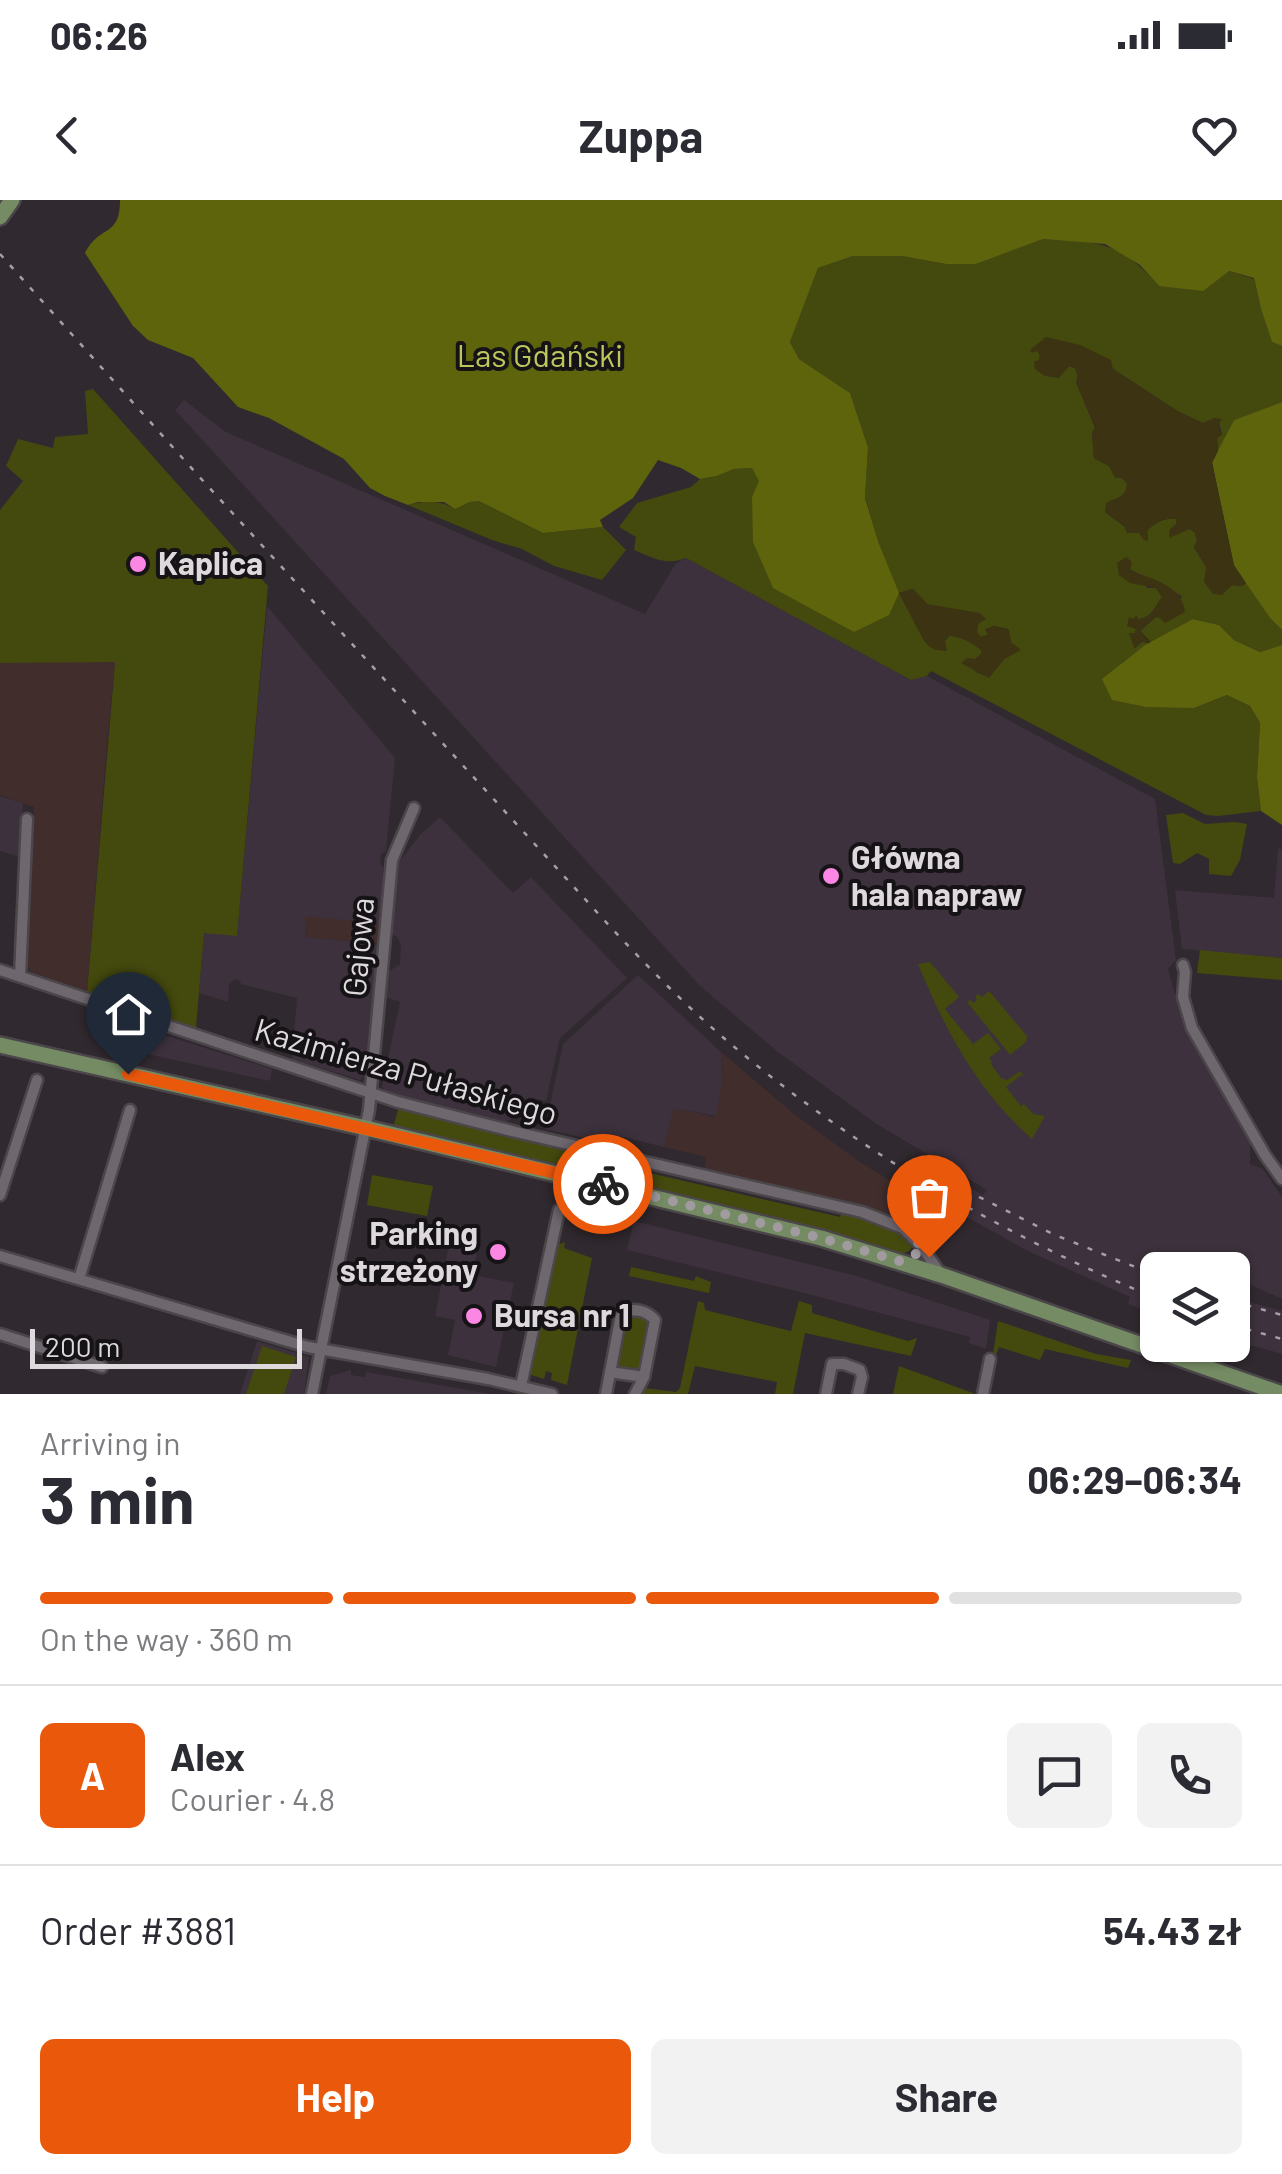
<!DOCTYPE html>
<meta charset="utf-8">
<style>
:root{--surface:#fff;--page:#f2f2f3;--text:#2b2b33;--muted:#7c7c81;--line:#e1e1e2;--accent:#ea580c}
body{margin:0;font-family:Barlow,sans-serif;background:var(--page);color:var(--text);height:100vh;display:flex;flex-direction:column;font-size:38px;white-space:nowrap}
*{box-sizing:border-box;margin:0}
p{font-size:32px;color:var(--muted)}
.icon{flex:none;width:55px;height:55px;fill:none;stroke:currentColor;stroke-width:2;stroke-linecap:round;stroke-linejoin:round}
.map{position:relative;height:1194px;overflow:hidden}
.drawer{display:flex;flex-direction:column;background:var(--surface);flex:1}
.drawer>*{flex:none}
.controls{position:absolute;left:1140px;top:1052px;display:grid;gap:20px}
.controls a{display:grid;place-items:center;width:110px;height:110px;border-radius:15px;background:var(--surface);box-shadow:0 2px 8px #0004;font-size:50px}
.scale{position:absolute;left:30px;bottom:25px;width:272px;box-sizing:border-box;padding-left:10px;border:5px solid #ded9dd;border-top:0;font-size:28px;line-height:35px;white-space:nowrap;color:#ded9dd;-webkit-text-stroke:8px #161316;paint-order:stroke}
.pin{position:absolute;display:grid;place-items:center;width:85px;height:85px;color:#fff;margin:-102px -42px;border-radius:50% 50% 50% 0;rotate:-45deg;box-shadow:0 0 10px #0007}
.pin .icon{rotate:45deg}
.courier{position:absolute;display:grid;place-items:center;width:100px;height:100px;margin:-50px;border:8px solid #ea580c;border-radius:50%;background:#fff;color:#222;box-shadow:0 2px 12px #0007}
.overview em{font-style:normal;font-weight:700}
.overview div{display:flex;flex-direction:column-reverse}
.overview{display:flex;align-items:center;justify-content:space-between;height:170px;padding:0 40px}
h1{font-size:65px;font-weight:700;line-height:75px}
.bar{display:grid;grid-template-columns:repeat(4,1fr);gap:15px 10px;align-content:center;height:120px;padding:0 40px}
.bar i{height:12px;border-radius:8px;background:var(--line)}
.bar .on{background:var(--accent)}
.bar p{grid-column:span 4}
.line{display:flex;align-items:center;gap:25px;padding:0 40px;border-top:2px solid var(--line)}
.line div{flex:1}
.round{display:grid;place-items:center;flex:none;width:105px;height:105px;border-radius:15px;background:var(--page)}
.action{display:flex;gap:20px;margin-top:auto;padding:20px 40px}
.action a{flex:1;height:115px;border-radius:15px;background:var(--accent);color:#fff;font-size:40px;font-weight:700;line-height:115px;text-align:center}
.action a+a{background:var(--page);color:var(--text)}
.status{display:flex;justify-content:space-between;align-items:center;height:70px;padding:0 50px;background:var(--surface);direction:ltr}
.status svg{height:28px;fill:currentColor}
header{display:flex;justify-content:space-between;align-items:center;height:130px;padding:0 40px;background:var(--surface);font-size:45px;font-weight:700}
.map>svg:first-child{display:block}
.commercial{fill:#412d2c}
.built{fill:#3c313c}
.green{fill:#44490e;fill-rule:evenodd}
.forest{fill:#5d640c}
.sand{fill:#3b3312}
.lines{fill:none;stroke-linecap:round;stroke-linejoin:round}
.minor-casing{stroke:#4b464a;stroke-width:15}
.primary-casing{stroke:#4b464a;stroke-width:20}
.minor{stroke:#6f676e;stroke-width:10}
.primary{stroke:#748b63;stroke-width:15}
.rail{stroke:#a6a0a5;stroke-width:2.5;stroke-dasharray:5 10;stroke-linecap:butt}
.done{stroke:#a19ba0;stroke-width:10;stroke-dasharray:0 18}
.route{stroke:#ea580c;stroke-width:12}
.poi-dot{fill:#fc86e3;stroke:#161316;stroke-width:4}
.labels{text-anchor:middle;stroke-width:8;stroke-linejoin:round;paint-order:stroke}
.park-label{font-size:32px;fill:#bdc85c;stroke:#161316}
.poi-label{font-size:32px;font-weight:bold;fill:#ded9dd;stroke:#161316;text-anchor:start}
.street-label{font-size:32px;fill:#ded9dd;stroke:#161316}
</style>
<div class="status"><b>06:26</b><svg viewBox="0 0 49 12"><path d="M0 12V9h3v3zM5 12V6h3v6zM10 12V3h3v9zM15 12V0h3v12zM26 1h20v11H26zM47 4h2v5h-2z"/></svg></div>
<header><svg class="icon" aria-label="back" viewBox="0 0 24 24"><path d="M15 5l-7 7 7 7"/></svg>Zuppa<svg class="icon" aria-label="heart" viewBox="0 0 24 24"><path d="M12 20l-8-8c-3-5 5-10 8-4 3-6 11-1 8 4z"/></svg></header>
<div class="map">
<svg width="1282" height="1194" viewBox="0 0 1282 1194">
<rect width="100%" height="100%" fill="#30292f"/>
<g class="commercial">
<path d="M 115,461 L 108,533 L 87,791 L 33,774 L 25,764 L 34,607 L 0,595 L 0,463 Z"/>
<path d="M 306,715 L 379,724 L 378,744 L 305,737 Z"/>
<path d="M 721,852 L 794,914 L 860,962 L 941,1012 L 942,1029 L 842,1001 L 704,969 L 706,957 L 664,947 L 674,907 L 714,917 L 722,882 Z"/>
</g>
<g class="built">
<path d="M 184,200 L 226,232 L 645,414 L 676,363 L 686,358 L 911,480 L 927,476 L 1155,599 L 1176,760 L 1168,769 L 1185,830 L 1250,938 L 1250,964 L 1263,969 L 1282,997 L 1282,1099 L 1233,1077 L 1232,1070 L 1216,1070 L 1189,1057 L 1184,1070 L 1158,1070 L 1157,1115 L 1128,1104 L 1130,1097 L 1028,1051 L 947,1006 L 960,982 L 983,995 L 987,990 L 875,923 L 778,852 L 700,786 L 175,210 Z"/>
<path d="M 267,406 L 395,558 L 386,651 L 381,654 L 380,663 L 383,667 L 384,675 L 379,724 L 306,716 L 305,737 L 378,744 L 365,874 L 360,880 L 292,859 L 297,798 L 240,784 L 241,781 L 234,779 L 229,785 L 228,802 L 199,793 L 204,732 L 237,735 Z"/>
<path d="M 0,596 L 23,603 L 19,657 L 0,651 Z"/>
<path d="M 440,617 L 513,693 L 531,677 L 627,778 L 560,838 L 546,901 L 528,897 L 526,909 L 515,907 L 513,918 L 506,922 L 387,892 L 382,887 L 400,802 L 386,797 L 388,772 L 400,764 L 401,745 L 397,737 L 390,733 L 399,662 L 420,635 Z"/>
<path d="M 1278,648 L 1282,649 L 1282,758 L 1182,749 L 1175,690 L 1274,698 Z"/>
<path d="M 638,775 L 721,852 L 722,882 L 716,916 L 674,908 L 664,947 L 615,935 L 613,941 L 605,939 L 603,942 L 545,929 L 563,844 Z"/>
<path d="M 123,822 L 272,869 L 270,881 L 116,847 Z"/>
<path d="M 634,1021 L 857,1076 L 990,1120 L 986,1149 L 969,1143 L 970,1137 L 812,1095 L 627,1050 Z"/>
<path d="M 453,1024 L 481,1029 L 473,1075 L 514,1083 L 496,1167 L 448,1155 L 455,1120 L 435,1116 Z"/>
<path d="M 1232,1097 L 1282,1111 L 1282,1154 L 1233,1140 Z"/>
<path d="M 257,1141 L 309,1157 L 304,1194 L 240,1194 Z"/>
<path d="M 351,1170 L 351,1175 L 365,1177 L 366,1172 L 491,1194 L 326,1194 L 330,1176 Z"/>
</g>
<g class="green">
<path d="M 1042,39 C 1101,43 1118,40 1159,86 L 1229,71 L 1254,79 L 1261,109 L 1272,142 L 1282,146 L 1282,202 L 1234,220 L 1218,251 L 1217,238 L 1222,234 L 1219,223 L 1215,218 L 1203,223 L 1179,212 L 1113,169 L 1037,151 L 1040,155 L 1039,160 L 1058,178 L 1069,166 L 1075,168 L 1078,176 L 1076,182 L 1095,228 L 1092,233 L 1094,258 L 1109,266 L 1127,283 L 1127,291 L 1105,312 L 1125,327 L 1127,333 L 1139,333 L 1148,340 L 1147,331 C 1154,323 1166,317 1177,319 L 1178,332 L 1190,329 L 1195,333 L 1197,341 L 1194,347 L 1206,367 L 1226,390 L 1232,385 L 1242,386 L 1246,383 L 1270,418 L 1282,430 L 1282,445 L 1260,452 L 1234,440 L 1219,425 L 1194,419 L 1151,442 L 1140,431 L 1156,417 L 1160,417 L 1182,397 C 1162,381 1139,376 1117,363 L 1148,388 L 1156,388 L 1162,397 C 1152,410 1155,415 1137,420 L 1133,427 L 1136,429 L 1135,433 L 1129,433 L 1135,448 L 1142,442 L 1148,443 L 1122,463 L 1194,508 L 1227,495 L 1250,506 L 1260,523 L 1257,577 L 1261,611 L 1218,616 L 1206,615 L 931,471 L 927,476 L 911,480 L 686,358 C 666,366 653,358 634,350 L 636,337 L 619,327 L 637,303 L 691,287 L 700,279 L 717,276 L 734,269 L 752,268 L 760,281 L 879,344 L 865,297 L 868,247 L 850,193 L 799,159 L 790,142 L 818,68 L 853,56 L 902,56 L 946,64 L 976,64 ZM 913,389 L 927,404 L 978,424 L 977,432 L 980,437 L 988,435 L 986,429 L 994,426 L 1008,429 L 1011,443 L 1020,450 L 1004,459 L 989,477 L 976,472 L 969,465 L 981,454 L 982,451 C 976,444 958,435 949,436 L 945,441 L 946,451 L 925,442 L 899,393 Z"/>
<path d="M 93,189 L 268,386 L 237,736 L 204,733 L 196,828 L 87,793 L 115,462 L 0,463 L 0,310 L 23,281 L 6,266 L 18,239 L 53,248 L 55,237 L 88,234 L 85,191 Z"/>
<path d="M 479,301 L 543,333 L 603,327 L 626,350 L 602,380 L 554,366 L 522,349 L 492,340 L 408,305 C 424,300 441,300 455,309 L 470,302 Z"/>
<path d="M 1183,613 L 1205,624 L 1235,622 L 1247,624 L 1240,660 L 1231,676 L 1209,674 L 1209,659 L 1197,653 L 1180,664 L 1173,663 L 1166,615 Z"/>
<path d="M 1200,750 L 1282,758 L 1282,780 L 1197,773 Z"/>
<path d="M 930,762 L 959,797 L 945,809 L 973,844 L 988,833 L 1001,849 L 989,858 L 992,862 L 991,864 L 1001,878 L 1007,880 L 1020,871 L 1025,877 L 1021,875 L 1006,887 L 1021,906 L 1024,904 L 1033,914 L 1045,916 L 1032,939 C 978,892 945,830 918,764 Z"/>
<path d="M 989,791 L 1027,836 L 1026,842 L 1010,855 L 967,802 L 970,800 L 974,803 L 977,800 L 975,796 L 978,794 L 982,797 Z"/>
<path d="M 399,907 L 607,956 L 607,963 L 840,1017 L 842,1011 C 864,1018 904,1023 912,1047 L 909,1051 L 902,1054 L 755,1012 L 393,927 Z"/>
<path d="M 372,975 L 433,986 L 427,1016 L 367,1005 Z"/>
<path d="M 565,1042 L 564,1048 L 592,1058 L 567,1185 L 551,1180 L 552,1173 L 546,1171 L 544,1179 L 528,1174 L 555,1049 L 557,1045 Z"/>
<path d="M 631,1067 L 694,1081 L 696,1076 L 711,1082 L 709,1093 L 629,1076 Z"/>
<path d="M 698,1101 L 704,1103 L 705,1110 L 791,1131 L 799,1101 L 812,1105 L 812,1113 L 908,1141 L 917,1138 L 911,1156 L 805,1133 L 793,1194 L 775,1194 L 777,1182 L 695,1166 L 688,1194 L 642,1194 L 645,1188 L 676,1192 L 680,1188 Z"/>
<path d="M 627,1116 L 649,1119 L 640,1173 L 618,1169 Z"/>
<path d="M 998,1121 L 1096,1154 L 1131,1160 L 1128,1168 L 1045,1149 L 1040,1160 L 999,1147 L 996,1155 L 993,1154 Z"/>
<path d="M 262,1146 L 296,1157 L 284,1194 L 246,1194 Z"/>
<path d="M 899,1166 L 973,1193 L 973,1194 L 893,1194 Z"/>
</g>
<g class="forest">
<path d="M 120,0 L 1282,0 L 1282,146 L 1272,142 L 1261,109 L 1254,78 L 1229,71 L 1203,91 L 1159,86 L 1140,65 L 1105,44 L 1043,39 L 976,64 L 946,64 L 902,56 L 853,56 L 818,68 L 790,142 L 799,159 L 850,193 L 868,247 L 865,298 L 879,344 L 899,393 L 889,415 L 854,432 L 773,388 L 753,342 L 752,297 L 759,281 L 752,268 L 734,269 L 717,276 L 700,279 L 681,268 L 658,260 L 633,298 L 600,320 L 603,327 L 543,333 L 479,301 L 470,302 L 455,309 L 444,302 L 418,302 L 408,305 L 385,296 L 370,288 L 344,259 L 269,218 L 238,207 L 193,158 L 148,140 L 133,126 L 85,53 C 100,24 120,38 120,0 Z"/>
<path d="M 1282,202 L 1282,430 L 1270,418 L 1234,366 L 1212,262 L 1234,220 Z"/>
<path d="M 1193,419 L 1219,425 L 1234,440 L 1260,452 L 1282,445 L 1282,625 L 1261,611 L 1257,577 L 1260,523 L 1250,506 L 1227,495 L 1194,508 L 1146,507 L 1112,500 L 1102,479 L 1145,445 Z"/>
</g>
<g class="sand">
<path d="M 1046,137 L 1080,145 L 1111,160 L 1113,169 L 1179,212 L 1203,223 L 1215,218 L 1222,219 L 1218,226 L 1222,235 L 1217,238 L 1218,251 L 1212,263 L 1234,365 L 1246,383 L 1242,386 L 1232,385 L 1222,395 L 1213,394 L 1204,382 L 1206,367 L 1194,347 L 1197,341 L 1195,333 L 1190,329 L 1169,338 L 1170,329 L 1176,324 L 1176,319 C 1166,317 1154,323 1147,331 L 1148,341 L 1144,340 L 1139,333 L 1127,333 L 1125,327 L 1105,312 L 1106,303 C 1117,297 1126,298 1127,283 L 1122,278 L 1115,278 L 1109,266 L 1094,258 L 1092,233 L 1095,227 L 1076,182 L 1078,176 L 1075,168 L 1069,166 L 1059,178 L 1045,176 L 1035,169 L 1034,162 L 1039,160 L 1040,155 L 1037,151 L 1032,153 L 1030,150 Z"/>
<path d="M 1126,357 L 1132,362 L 1130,371 C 1152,379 1182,385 1185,412 L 1165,423 L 1160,418 L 1156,417 L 1140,430 L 1151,442 L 1142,442 L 1134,448 L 1129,433 L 1135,433 L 1136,429 L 1127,426 L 1129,417 L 1133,419 L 1137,415 L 1138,420 C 1153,416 1154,409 1162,397 L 1156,388 L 1130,383 L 1119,375 L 1117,363 Z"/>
<path d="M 913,389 L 927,404 L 980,413 L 986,419 L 978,424 L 977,432 L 980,437 L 988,435 L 985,429 L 995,426 L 1009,430 L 1011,442 L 1021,450 L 1004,459 L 989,478 L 961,463 L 968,458 L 975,459 L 981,454 L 982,451 C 976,444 958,435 949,436 L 945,441 L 947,451 C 940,450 936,451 930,447 C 922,441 906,404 899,393 Z"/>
</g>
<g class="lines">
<g class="minor-casing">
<g id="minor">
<path d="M 1183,765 L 1185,772 L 1183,797 L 1192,828 L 1265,955 L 1282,979"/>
<path d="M 0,770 L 398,902 L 516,932 L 862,1012 L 903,1028 L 922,1047 L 940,1073"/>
<path d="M 20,776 L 27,619"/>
<path d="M 0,995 L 37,880"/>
<path d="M 0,1056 L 308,1147 L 488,1179 L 552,1194"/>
<path d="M 79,1079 L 130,910"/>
<path d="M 0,1134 L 102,1167"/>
<path d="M 610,1172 L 644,1177"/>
<path d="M 521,1186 L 559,1010"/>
<path d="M 312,1194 L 369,910 L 392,660 L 414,608"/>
<path d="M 606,1194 L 620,1120 L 622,1113 C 634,1107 647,1111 655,1120 L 644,1177 L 635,1194"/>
<path d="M 826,1194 L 832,1164 L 844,1164 L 860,1170 L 862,1177 L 858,1194"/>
<path d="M 983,1194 L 990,1159"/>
</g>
</g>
<g class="primary-casing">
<g id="primary">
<path d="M 0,17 L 12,0"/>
<path d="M 0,845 L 366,928 L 821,1038 L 941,1075 L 1282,1194"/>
</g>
</g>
<use href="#minor" class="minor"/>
<use href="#primary" class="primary"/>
<g class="rail">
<path d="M 0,54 L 195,272 L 605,721 C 641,760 678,798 718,833 C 847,945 1000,1034 1158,1099"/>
<path d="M 979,997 L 1055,1035 L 1158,1076"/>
<path d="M 1232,1101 L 1282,1115"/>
<path d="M 1232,1125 L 1282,1139"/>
</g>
</g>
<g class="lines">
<path class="done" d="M 603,984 L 821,1038 L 899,1061 L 916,1054 L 916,1040 L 929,1057"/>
<path class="route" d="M 128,874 L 603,984"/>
</g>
<g class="poi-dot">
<circle cx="138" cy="364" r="10"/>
<circle cx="831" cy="676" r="10"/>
<circle cx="498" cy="1052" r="10"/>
<circle cx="474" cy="1116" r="10"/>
</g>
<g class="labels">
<g class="park-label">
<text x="540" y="167">Las Gdański</text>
</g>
<g class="poi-label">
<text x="158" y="375">Kaplica</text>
<text x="851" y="669">Główna<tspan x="851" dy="37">hala napraw</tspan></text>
<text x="478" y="1045" text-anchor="end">Parking<tspan x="478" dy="37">strzeżony</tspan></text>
<text x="494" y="1127">Bursa nr 1</text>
</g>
<g class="street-label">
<text transform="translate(359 747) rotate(-85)" y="11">Gajowa</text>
<text transform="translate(406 872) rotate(16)" y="11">Kazimierza Pułaskiego</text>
</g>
</g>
</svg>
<div class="controls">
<a><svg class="icon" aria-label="layers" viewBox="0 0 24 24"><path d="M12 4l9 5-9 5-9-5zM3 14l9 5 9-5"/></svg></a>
</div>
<div class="scale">200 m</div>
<div class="pin" style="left:929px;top:1057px;background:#ea580c"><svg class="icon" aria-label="bag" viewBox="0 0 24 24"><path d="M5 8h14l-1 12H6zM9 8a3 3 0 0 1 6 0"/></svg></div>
<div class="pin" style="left:128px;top:874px;background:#1f2937"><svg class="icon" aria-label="home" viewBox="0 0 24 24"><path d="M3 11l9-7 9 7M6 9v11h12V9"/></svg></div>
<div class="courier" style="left:603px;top:984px"><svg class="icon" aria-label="bike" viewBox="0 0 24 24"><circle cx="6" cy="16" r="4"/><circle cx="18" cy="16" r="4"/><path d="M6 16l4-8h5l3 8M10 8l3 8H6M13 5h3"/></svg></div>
</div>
<section class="drawer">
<div class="overview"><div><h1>3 min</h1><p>Arriving in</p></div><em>06:29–06:34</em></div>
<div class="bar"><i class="on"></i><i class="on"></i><i class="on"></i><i></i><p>On the way · 360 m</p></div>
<div class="line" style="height:180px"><b class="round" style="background:var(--accent);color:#fff">A</b><div><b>Alex</b><p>Courier · 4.8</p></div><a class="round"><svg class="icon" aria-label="chat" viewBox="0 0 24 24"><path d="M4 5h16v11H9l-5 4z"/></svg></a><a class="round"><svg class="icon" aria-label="phone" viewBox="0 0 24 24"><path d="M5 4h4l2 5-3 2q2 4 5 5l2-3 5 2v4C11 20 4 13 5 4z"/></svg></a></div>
<div class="line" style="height:130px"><div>Order #3881</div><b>54.43 zł</b></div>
<div class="action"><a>Help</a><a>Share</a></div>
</section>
